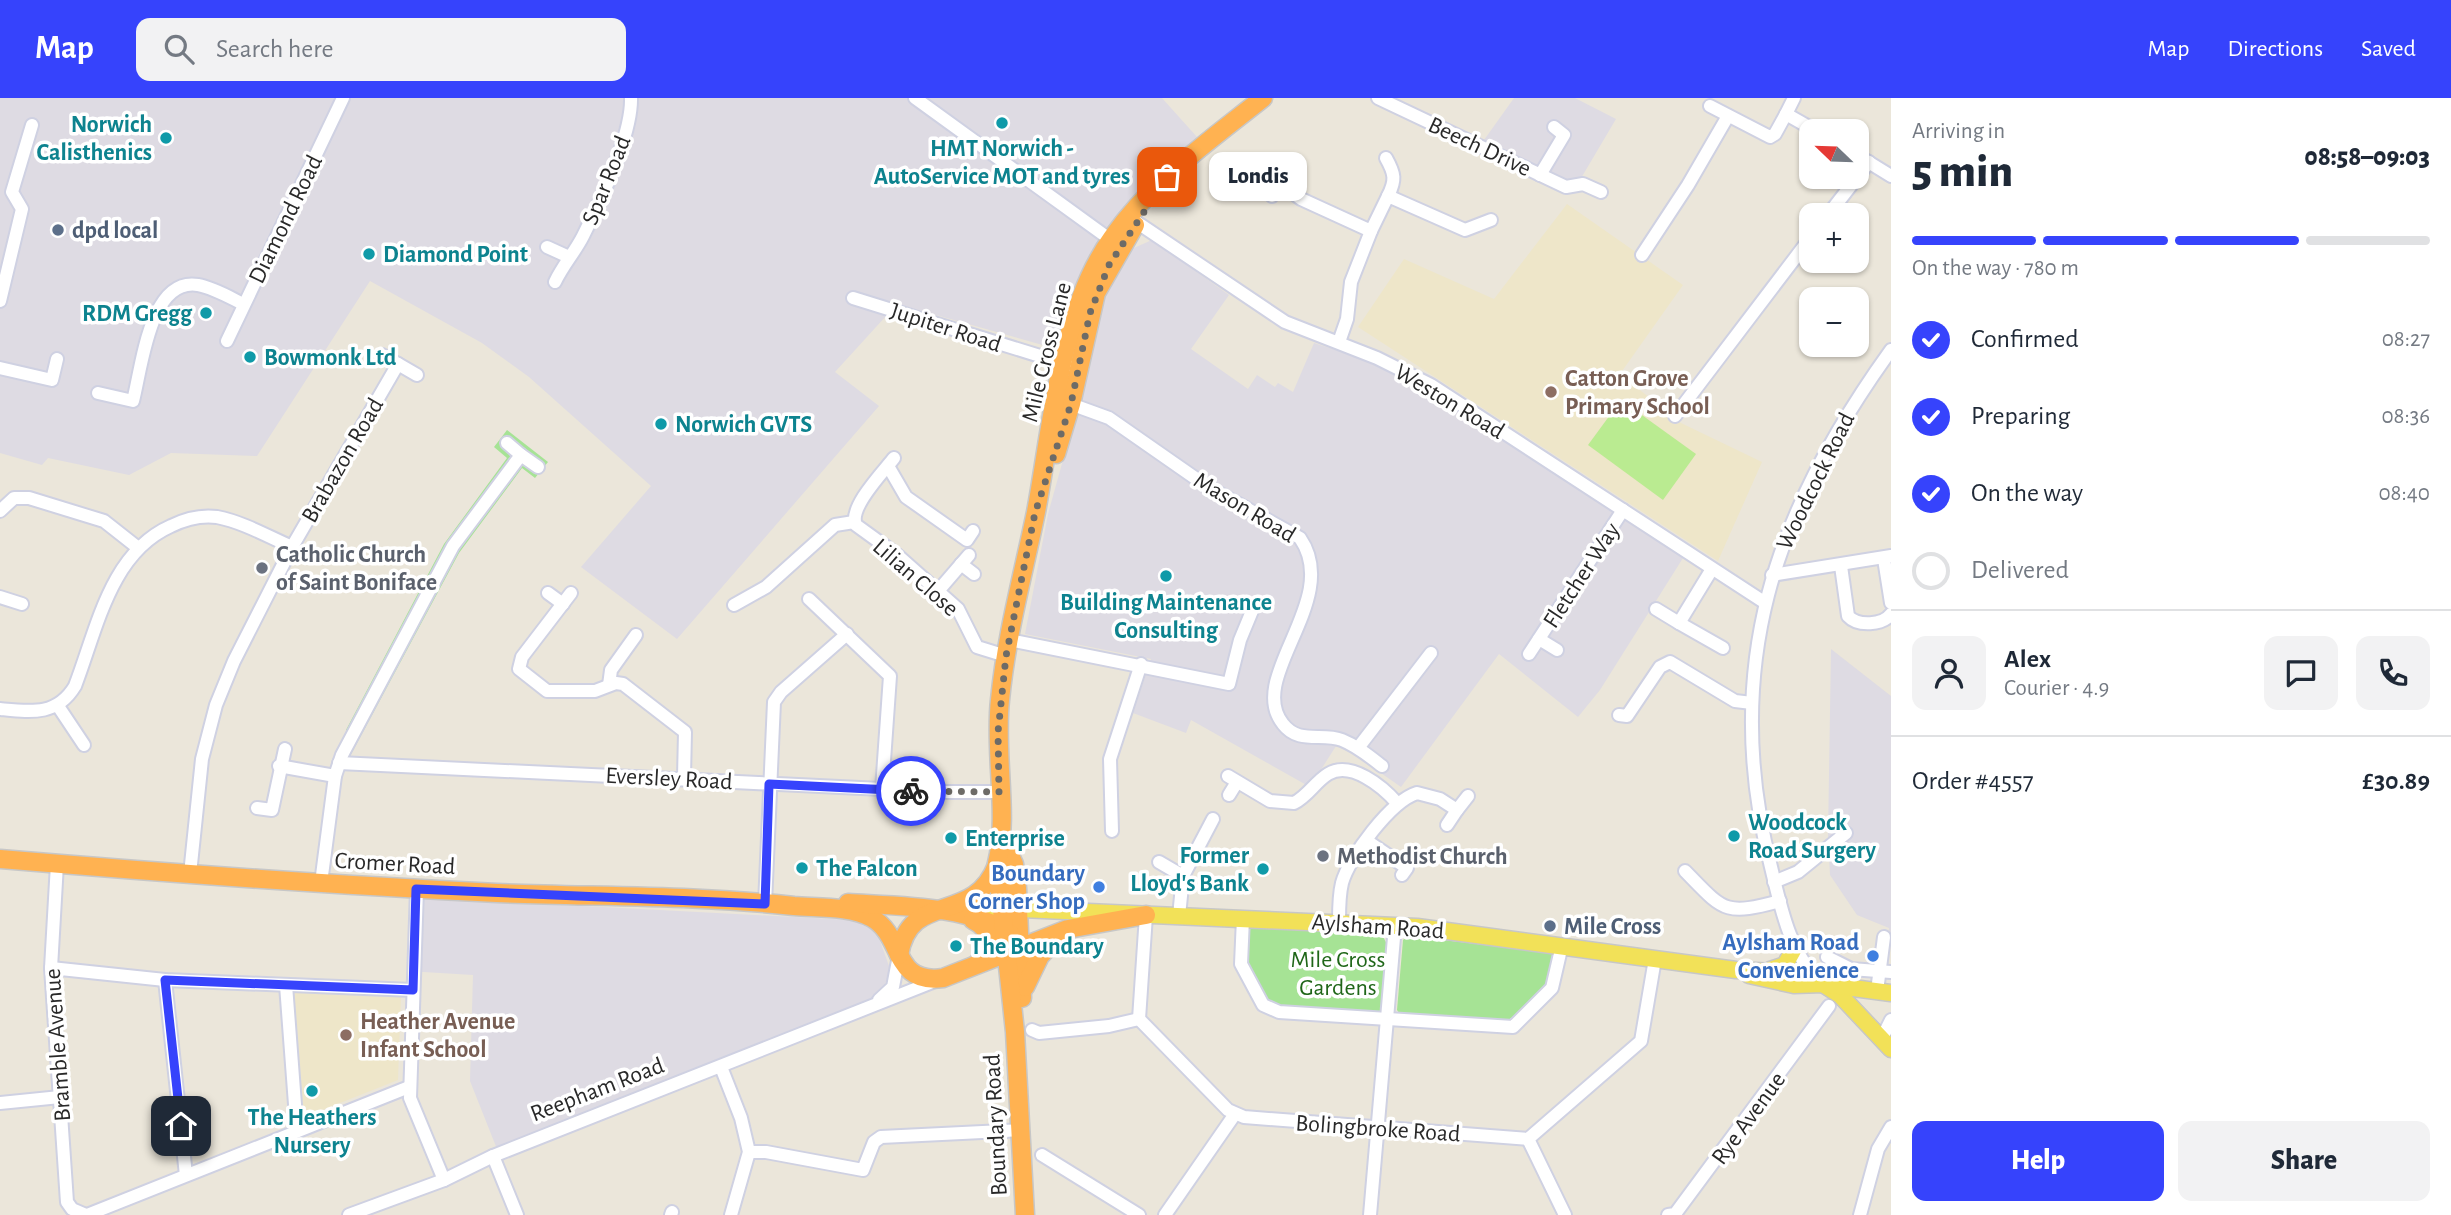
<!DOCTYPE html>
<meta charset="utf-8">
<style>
:root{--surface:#fff;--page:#f2f2f3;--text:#1f2937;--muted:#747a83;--line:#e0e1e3;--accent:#3643fc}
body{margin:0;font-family:"Alegreya Sans",sans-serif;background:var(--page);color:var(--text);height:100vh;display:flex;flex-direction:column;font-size:26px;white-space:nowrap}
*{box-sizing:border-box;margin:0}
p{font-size:23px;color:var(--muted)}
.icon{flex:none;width:38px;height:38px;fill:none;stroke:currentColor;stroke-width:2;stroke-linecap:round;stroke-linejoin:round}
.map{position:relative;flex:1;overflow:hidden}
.panel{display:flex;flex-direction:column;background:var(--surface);width:560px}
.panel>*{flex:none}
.needle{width:46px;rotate:293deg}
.fabs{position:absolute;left:1799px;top:21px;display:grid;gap:14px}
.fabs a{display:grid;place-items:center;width:70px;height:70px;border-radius:14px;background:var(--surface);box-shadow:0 2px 5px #0004;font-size:35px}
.pin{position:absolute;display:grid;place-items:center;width:60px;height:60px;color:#fff;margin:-30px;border-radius:14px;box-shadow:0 4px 10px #0006}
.courier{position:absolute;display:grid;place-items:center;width:70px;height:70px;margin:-35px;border:5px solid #3643fc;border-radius:50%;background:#fff;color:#222;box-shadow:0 2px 9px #0007}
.bubble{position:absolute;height:49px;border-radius:14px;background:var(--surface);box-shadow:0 2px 5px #0004;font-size:23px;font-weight:800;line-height:49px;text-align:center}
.head em{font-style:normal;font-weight:800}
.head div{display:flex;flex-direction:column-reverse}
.head{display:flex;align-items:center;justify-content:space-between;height:119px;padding:0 21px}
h1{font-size:46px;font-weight:800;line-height:52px}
.bar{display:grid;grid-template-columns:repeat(4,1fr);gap:10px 7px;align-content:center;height:84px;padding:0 21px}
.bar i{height:9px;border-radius:5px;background:var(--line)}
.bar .on{background:var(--accent)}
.bar p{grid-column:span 4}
.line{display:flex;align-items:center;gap:18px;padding:0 21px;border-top:2px solid var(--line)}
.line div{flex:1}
.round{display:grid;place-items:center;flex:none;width:74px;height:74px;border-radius:14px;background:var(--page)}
ol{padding:0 21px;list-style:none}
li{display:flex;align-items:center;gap:21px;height:77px}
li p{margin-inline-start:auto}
li .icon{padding:7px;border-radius:50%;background:var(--accent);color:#fff;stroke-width:4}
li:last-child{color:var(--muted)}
li i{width:38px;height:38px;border:4px solid var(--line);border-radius:50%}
.action{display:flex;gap:14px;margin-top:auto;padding:14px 21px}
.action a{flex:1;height:80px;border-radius:14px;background:var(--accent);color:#fff;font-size:28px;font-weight:800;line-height:80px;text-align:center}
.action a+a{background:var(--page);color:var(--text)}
header{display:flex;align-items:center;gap:42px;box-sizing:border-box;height:98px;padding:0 35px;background:var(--accent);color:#fff}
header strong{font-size:33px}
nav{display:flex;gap:38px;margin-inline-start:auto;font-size:24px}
.search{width:490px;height:63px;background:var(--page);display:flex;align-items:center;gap:18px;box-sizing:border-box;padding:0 24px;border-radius:14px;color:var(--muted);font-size:26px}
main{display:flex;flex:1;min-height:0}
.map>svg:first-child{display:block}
.industrial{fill:#dedbe3}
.education{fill:#eee6c9}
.green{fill:#a6e395}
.pitch{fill:#baeb91}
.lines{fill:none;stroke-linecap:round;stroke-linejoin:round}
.minor-casing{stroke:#cfd1e2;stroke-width:16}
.major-casing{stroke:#c7c7c7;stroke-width:19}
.highway-casing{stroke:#c7c7c7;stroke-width:21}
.minor{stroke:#fff;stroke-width:12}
.major{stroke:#f2e158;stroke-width:16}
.highway{stroke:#ffb251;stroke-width:18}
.done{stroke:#6d6b67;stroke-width:7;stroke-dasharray:0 12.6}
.route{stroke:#3643fc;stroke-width:9}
.culture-dot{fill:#0f9aa8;stroke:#fff;stroke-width:2.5}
.service-dot{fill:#5c6f8a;stroke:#fff;stroke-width:2.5}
.education-dot{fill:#8d6e63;stroke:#fff;stroke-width:2.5}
.worship-dot{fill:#6b7280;stroke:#fff;stroke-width:2.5}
.shop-dot{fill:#3f7fe0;stroke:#fff;stroke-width:2.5}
.labels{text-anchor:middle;stroke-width:7;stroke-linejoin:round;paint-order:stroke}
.culture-label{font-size:24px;font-weight:bold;fill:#0d838f;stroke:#fff;text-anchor:start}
.street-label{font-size:24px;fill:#292929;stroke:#fff}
.service-label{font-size:24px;font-weight:bold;fill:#4e5e75;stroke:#fff;text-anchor:start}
.education-label{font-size:24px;font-weight:bold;fill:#785e54;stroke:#fff;text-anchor:start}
.worship-label{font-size:24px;font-weight:bold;fill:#5b616d;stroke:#fff;text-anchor:start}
.shop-label{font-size:24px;font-weight:bold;fill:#366cbe;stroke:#fff;text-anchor:end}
.park-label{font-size:24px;fill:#1f6618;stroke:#fff}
</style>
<header>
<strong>Map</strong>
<div class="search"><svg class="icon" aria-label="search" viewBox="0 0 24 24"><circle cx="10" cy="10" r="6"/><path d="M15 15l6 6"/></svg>Search here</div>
<nav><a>Map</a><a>Directions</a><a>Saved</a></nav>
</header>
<main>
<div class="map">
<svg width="1891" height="1117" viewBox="0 0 1891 1117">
<rect width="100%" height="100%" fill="#ebe6da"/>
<g class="industrial">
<path d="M 0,0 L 1162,0 L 1197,39 L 1142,89 L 1115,125 L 1060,243 L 1046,248 L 897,206 L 835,274 L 879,308 L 677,541 L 581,469 L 651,388 L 529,279 L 482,245 L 370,183 L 257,358 L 171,355 L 129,377 L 48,360 L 42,367 L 0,355 Z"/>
<path d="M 1514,0 L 1575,0 L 1616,21 L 1577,87 L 1484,42 Z"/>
<path d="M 1152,142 L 1229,197 L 1191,251 L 1248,291 L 1257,277 L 1275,289 L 1278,285 L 1293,294 L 1314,245 L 1354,258 L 1428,292 L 1683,460 L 1600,592 L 1578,619 L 1499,556 L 1401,689 L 1355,657 L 1336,648 L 1310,689 L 1191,622 L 1186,635 L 1133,615 L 1151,561 L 1025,536 L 1048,416 L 1081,297 L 1103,195 L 1127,153 Z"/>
<path d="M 1831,551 L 1891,598 L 1891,839 L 1888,839 L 1889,830 L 1857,817 L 1830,777 L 1828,739 Z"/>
<path d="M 410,799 L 852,822 L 871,831 L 879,840 L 889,868 L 888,880 L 880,896 L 865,903 L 497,1051 L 470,983 L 473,877 L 407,873 Z"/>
</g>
<g class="education">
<path d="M 1567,106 L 1683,187 L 1620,276 L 1681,325 L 1762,364 L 1718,463 L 1358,229 L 1404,161 L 1494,201 Z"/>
<path d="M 291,893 L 401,898 L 398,982 L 300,1021 Z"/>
</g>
<g class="green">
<path d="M 507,332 L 548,364 L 535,380 L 522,370 L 459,455 L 350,658 L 342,657 L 353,635 L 346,632 L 444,446 L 507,360 L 494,349 Z"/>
<path d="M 1250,828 L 1382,837 L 1387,846 L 1383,912 L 1374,918 L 1278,911 L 1268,906 L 1245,860 L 1246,832 Z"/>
<path d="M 1408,838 L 1554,855 L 1554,881 L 1518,924 L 1402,919 L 1397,912 L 1403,842 Z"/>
</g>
<path class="pitch" d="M 1621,302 L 1696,356 L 1663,402 L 1588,347 Z"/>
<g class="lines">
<g class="minor-casing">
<g id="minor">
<path d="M 915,0 L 1115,145"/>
<path d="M 1378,0 L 1566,89 L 1583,86 L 1601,94"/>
<path d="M 1794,0 L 1786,16 L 1816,33"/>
<path d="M 1710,8 L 1770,39 L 1775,36 L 1786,16"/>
<path d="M 1857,57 L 1891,78"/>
<path d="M 1386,60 C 1395,76 1396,82 1388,98"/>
<path d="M 1540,77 L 1564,37 L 1554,29"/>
<path d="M 1272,98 L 1277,90 L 1282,87 L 1301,101 L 1371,133 L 1351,184 L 1347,221 L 1339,244"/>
<path d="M 1828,117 L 1869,64"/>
<path d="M 1129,119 L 1285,224 L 1377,260 L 1431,287 L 1764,504"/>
<path d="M 1371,133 L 1388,98 L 1465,132 L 1491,122"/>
<path d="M 547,149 L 569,159"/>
<path d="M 1642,157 L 1688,87 L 1728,18"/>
<path d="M 555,184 C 563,167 575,154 583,138 C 600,104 632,36 631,0"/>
<path d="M 853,200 L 1069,267"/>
<path d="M 0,203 L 22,111 L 12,94 L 32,27"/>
<path d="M 227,243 L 343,0"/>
<path d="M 398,266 L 417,277"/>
<path d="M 0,270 L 52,282 L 57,261"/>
<path d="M 98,295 L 133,303 C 142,268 150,179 198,187 C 214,190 229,199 243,206"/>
<path d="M 1065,304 L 1109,320 L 1208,389 L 1300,440 C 1343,502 1245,579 1283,626 C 1299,647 1322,634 1342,642 C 1357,648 1369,658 1382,668"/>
<path d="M 1675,318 L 1811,139"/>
<path d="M 521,357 L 538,369"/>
<path d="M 894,360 C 883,374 848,410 856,427 L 896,456 L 958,511 L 977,549 L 1006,558"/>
<path d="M 888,368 L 906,399 L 967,442 L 973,433"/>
<path d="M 0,413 L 14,400 L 29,400 L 104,423 L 137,449"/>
<path d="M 1884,461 L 1891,505"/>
<path d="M 961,466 L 974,476"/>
<path d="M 1841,468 L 1848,518 C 1858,529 1883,527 1891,516"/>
<path d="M 1772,477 L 1891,458"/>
<path d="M 938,493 L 969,457"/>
<path d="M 548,495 L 563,506"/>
<path d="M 571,495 L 522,559 L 519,571 L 547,593 L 595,593 L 616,585 L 623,586 L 685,634 L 684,679"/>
<path d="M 0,499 L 22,506"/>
<path d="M 809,501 L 890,578 L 882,691"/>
<path d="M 734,507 L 766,489 L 835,427 L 854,424"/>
<path d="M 1656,511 L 1679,525 L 1712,471"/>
<path d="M 1679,525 L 1723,550"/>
<path d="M 1539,541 L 1557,552"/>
<path d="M 1009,542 L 1229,586 L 1240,542 L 1252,513"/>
<path d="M 1529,556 L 1623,412"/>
<path d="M 609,587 L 611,572 L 636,537"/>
<path d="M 58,608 L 84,647"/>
<path d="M 0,611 C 31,614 57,618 75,588 C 97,531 110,455 171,428 C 185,421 201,417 217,419 C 243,424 269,439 292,449"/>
<path d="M 1619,617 L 1627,618 L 1660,569 L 1670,564 L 1735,603 L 1752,605"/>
<path d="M 1358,650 L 1431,555"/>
<path d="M 339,665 L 944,694 L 999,694"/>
<path d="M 279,668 L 335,678"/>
<path d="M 1228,678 L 1270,703 L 1294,705 C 1308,698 1315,684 1328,676 C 1351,662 1383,689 1397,705"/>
<path d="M 1229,697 L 1237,684"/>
<path d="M 257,710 L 272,712 L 285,651"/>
<path d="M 1457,712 L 1468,698"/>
<path d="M 1112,733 L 1110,661 L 1141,566"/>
<path d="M 1367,743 L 1407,770 L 1402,777"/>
<path d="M 1159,764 L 1183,778"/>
<path d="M 57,766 L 51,870 L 67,1104 L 72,1111 L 86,1117"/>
<path d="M 1685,773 C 1724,813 1724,818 1780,803"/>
<path d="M 190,776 L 202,661 L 216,607 L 234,563 L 292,449 L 398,266 L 382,257"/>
<path d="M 1774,784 L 1798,774 L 1846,735"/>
<path d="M 321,785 L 335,678 L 342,657 L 453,448 L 521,357 L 507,345"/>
<path d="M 417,791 L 410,1000 L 444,1082"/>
<path d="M 765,806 L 774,604 L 781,594 L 847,536"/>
<path d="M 1146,817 L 1139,921 L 1228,1012 L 1244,1019 L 1528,1041 L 1641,943 L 1655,861"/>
<path d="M 1179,818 L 1183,778 L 1213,721"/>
<path d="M 1243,820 L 1241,866 L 1263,907 L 1279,914 L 1513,929 L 1552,890 L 1562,847"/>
<path d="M 1339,823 C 1339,811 1339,797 1342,785 C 1349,759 1391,703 1417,695 L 1440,701 L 1457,712 L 1447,727"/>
<path d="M 1827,859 L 1851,871 L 1891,874"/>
<path d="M 51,870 L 165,882 L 413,892"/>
<path d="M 165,882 L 186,1077"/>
<path d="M 1821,884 C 1790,858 1780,806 1771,769 C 1720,571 1774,414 1891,252"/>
<path d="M 286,887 L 297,1033"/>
<path d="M 1877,893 L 1884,839"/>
<path d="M 879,902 L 893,889 L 899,857"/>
<path d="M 1032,932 L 1039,935 L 1109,928 L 1139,921"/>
<path d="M 1881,942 L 1891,922"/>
<path d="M 721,969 L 741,1020 L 749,1054 L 731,1117"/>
<path d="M 0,1005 L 60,999"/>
<path d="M 1528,1041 L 1565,1117"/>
<path d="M 749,1054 L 766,1054 L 863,1072 L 874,1044 L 881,1039 L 1021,1032"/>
<path d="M 1042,1057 L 1139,1117"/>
<path d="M 493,1058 L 517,1117"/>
<path d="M 87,1117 L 409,989"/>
<path d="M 349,1117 L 444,1082 L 493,1058 L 940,881"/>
<path d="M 671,1117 L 672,1114"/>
<path d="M 1165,1117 L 1235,1016"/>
<path d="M 1370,1117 L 1395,828"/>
<path d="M 1668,1117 L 1675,1116 L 1829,908"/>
<path d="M 1860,1117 L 1878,1051 L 1891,1029"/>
</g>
</g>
<g class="major-casing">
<g id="major">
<path d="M 957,808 L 1417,829 L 1736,872 L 1792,875 L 1823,886 L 1840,897 L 1891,951"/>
<path d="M 1770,872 L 1785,867 L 1796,847"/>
<path d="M 1749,877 L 1794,887 L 1823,886 L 1891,895"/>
</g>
</g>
<g class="highway-casing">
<g id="highway">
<path d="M 1056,356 L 1071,306 L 1096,195 L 1135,127"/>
<path d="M 1003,742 L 1014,766 L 1017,790 L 1022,900"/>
<path d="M 0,761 C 166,775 331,787 497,795 C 596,799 696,797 794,808 C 818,810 851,808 872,820 C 904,838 892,887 943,880 L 1068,831 L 1146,817"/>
<path d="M 848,805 C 895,808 972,807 1011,837"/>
<path d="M 973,822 C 994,832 992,851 977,866"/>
<path d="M 899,857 C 910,791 973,829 997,767"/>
<path d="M 1025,889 L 1040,858 L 1060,837"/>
<path d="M 1025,1117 L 1015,934 L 997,765 C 1009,717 994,655 1000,602 C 1006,539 1023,477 1036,414 C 1052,329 1060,212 1112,140 C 1152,83 1209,43 1263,0"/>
</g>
</g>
<use href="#minor" class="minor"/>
<use href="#major" class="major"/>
<use href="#highway" class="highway"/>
</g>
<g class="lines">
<path class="done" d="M 911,693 L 999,694 L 998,634 L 1006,558 L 1035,415 L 1071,306 L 1090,215 L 1109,167 L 1167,79"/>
<path class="route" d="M 181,1028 L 165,882 L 413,892 L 416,791 L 765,806 L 769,686 L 911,693"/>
</g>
<g class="culture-dot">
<circle cx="1002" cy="25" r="7"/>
<circle cx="166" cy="40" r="7"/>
<circle cx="369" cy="156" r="7"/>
<circle cx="206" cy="215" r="7"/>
<circle cx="250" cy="259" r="7"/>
<circle cx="661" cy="326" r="7"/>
<circle cx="1166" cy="478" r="7"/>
<circle cx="1734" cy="738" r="7"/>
<circle cx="951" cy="740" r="7"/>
<circle cx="802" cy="770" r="7"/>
<circle cx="1263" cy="771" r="7"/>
<circle cx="956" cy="848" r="7"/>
<circle cx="312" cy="993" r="7"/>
</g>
<g class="service-dot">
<circle cx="58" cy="132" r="7"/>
<circle cx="1550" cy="828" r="7"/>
</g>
<g class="education-dot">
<circle cx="1551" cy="294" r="7"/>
<circle cx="346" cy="937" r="7"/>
</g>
<g class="worship-dot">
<circle cx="262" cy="470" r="7"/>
<circle cx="1323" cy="758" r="7"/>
</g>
<g class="shop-dot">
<circle cx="1099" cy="789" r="7"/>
<circle cx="1873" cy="858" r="7"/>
</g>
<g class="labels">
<g class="culture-label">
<text x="152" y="34" text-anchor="end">Norwich<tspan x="152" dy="28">Calisthenics</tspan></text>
<text x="1002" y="58" text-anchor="middle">HMT Norwich -<tspan x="1002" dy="28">AutoService MOT and tyres</tspan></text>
<text x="383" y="164">Diamond Point</text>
<text x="192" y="223" text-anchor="end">RDM Gregg</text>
<text x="264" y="267">Bowmonk Ltd</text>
<text x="675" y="334">Norwich GVTS</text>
<text x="1166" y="512" text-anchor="middle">Building Maintenance<tspan x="1166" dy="28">Consulting</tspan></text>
<text x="1748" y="732">Woodcock<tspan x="1748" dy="28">Road Surgery</tspan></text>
<text x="965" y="748">Enterprise</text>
<text x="1249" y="765" text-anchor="end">Former<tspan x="1249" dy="28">Lloyd's Bank</tspan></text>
<text x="816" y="778">The Falcon</text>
<text x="970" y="856">The Boundary</text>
<text x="312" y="1027" text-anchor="middle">The Heathers<tspan x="312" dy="28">Nursery</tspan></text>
</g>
<g class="street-label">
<text transform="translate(1480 48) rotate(25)" y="8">Beech Drive</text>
<text transform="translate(606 82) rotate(-68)" y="8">Spar Road</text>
<text transform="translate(285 121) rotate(-64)" y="8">Diamond Road</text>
<text transform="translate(946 229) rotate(18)" y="8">Jupiter Road</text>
<text transform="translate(1046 254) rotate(-76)" y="8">Mile Cross Lane</text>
<text transform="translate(1450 303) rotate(31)" y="8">Weston Road</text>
<text transform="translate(342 362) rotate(-60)" y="8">Brabazon Road</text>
<text transform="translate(1815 383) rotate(-64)" y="8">Woodcock Road</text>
<text transform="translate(1245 409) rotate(31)" y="8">Mason Road</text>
<text transform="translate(1581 477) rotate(-57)" y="8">Fletcher Way</text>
<text transform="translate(916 479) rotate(41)" y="8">Lilian Close</text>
<text transform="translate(669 680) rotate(3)" y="8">Eversley Road</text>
<text transform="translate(395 765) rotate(3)" y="8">Cromer Road</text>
<text transform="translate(1378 828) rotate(4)" y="8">Aylsham Road</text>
<text transform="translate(57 947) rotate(-94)" y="8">Bramble Avenue</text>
<text transform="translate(597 991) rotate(-21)" y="8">Reepham Road</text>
<text transform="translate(1748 1020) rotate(-54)" y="8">Rye Avenue</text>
<text transform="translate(995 1027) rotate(-93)" y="8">Boundary Road</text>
<text transform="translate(1378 1030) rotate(4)" y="8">Bolingbroke Road</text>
</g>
<g class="service-label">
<text x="72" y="140">dpd local</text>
<text x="1564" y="836">Mile Cross</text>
</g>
<g class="education-label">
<text x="1565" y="288">Catton Grove<tspan x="1565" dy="28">Primary School</tspan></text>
<text x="360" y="931">Heather Avenue<tspan x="360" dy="28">Infant School</tspan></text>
</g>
<g class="worship-label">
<text x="276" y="464">Catholic Church<tspan x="276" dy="28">of Saint Boniface</tspan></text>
<text x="1337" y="766">Methodist Church</text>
</g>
<g class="shop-label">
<text x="1085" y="783">Boundary<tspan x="1085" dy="28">Corner Shop</tspan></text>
<text x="1859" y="852">Aylsham Road<tspan x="1859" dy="28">Convenience</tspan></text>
</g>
<g class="park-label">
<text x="1338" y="869">Mile Cross<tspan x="1338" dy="28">Gardens</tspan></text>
</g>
</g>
</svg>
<div class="fabs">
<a><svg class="needle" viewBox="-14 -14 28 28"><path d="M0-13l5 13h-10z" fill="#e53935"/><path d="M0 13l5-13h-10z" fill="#747a83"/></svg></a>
<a>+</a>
<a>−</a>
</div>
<div class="pin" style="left:1167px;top:79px;background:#ea580c"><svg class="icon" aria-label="bag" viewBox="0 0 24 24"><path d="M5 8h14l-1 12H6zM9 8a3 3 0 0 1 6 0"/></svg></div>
<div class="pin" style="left:181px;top:1028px;background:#1f2937"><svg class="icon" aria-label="home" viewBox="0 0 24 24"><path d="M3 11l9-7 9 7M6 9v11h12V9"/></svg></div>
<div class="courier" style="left:911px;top:693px"><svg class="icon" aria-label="bike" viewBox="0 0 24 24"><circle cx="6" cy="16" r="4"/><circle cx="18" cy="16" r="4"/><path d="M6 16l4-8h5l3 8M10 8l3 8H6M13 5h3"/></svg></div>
<div class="bubble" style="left:1209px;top:54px;width:98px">Londis</div>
</div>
<section class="panel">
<div class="head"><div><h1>5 min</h1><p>Arriving in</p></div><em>08:58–09:03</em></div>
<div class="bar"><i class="on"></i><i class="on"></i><i class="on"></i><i></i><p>On the way · 780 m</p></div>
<ol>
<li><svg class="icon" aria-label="check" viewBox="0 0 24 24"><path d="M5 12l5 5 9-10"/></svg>Confirmed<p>08:27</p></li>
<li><svg class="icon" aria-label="check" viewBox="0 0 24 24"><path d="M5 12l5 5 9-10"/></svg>Preparing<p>08:36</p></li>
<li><svg class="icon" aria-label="check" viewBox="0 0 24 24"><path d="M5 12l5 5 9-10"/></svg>On the way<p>08:40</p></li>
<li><i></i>Delivered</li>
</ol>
<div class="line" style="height:126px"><a class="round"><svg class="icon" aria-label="person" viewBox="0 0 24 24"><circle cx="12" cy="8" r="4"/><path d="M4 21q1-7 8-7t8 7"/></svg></a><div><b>Alex</b><p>Courier · 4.9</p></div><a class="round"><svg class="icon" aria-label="chat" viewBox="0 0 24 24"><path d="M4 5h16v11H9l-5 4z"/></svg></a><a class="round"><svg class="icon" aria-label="phone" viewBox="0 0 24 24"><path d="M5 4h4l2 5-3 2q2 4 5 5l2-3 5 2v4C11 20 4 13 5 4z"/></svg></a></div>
<div class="line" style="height:91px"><div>Order #4557</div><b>£30.89</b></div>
<div class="action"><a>Help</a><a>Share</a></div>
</section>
</main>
